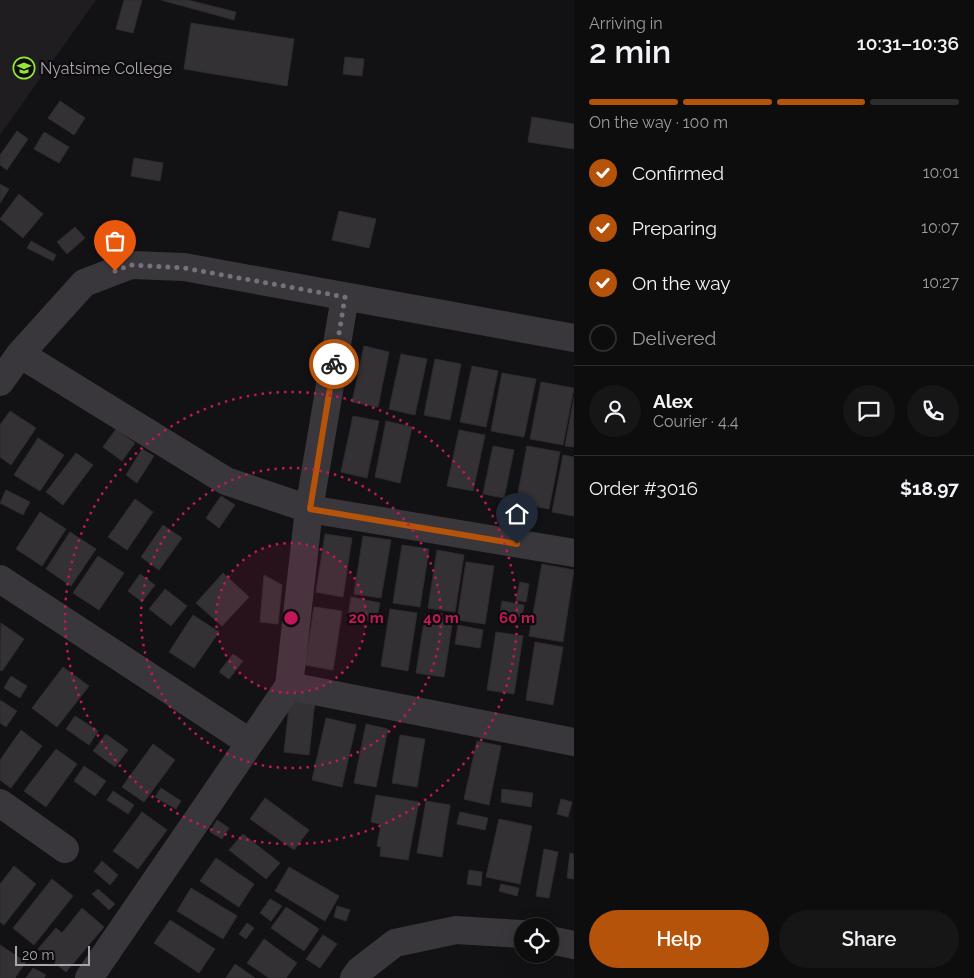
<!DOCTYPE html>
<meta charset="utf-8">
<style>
:root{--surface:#0e0d0e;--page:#171617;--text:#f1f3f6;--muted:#9b9c9e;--line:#2e2d2e;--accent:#b45309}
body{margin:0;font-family:Raleway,sans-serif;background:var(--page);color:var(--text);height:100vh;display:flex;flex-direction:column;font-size:19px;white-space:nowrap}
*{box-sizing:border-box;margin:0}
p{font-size:16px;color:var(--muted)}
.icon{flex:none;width:28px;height:28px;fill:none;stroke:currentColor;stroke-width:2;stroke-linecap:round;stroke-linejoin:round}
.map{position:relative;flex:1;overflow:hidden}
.sheet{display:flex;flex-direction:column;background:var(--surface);width:400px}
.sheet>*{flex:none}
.tools{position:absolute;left:514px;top:918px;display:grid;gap:10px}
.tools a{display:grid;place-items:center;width:45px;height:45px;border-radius:50%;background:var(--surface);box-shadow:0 5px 20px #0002,0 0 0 1px var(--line);font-size:25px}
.scale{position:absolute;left:15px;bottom:12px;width:75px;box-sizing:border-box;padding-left:5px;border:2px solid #aba3b2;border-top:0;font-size:14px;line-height:18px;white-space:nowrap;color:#aba3b2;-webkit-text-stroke:4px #0d0c0d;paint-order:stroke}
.pin{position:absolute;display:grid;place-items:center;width:42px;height:42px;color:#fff;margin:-51px -21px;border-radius:50% 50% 50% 0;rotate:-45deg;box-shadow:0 0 5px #0007}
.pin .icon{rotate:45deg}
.courier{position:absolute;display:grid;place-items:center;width:50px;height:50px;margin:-25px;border:4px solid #b45309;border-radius:50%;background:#fff;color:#222;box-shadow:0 1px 6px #0007}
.headline em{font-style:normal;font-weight:600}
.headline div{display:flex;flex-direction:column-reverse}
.headline{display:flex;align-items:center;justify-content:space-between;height:85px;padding:0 15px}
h1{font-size:32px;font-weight:600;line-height:38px}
.bar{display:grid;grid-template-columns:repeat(4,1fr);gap:8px 5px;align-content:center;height:60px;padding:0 15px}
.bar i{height:6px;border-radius:4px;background:var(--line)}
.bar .active{background:var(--accent)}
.bar p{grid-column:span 4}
.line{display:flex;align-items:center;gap:12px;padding:0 15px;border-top:1px solid var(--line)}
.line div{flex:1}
.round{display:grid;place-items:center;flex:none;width:52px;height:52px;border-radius:26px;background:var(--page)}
ol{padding:0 15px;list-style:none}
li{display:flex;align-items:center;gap:15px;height:55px}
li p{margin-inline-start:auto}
li .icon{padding:5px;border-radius:50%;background:var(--accent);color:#fff;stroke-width:4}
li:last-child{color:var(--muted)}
li i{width:28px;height:28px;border:2px solid var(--line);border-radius:50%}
.primary-button{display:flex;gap:10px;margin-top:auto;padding:10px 15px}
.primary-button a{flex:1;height:58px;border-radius:30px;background:var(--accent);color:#fff;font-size:20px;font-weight:600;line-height:58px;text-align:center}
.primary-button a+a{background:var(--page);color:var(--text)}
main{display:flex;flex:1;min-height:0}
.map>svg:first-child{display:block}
.built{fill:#1f1d1f}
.building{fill:#333134;stroke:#2e2b2e}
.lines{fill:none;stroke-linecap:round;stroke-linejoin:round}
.minor{stroke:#3a373c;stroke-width:28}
.done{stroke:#75707a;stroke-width:5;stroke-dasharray:0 9}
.route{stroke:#b45309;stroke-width:6}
.ring{fill:none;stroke:#c2185b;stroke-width:2.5;stroke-dasharray:2.5 5}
.labels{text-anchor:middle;stroke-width:4.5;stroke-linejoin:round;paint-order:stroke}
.poi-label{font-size:16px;fill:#aba3b2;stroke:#0d0c0d;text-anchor:start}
.centre{fill:#c2185b;stroke:#0d0c0d;stroke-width:2.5}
.ring-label{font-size:15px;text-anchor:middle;font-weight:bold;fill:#c2185b;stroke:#0d0c0d;stroke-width:4.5;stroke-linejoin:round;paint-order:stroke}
</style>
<main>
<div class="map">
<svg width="574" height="978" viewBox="0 0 574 978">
<rect width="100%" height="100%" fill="#121113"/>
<path class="built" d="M 0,0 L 96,0 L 0,135 Z"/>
<g class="building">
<path d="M 124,0 L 142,0 L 133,33 L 116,29 Z"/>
<path d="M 161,0 L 188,0 L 236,12 L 234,20 Z"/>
<path d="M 191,23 L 294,39 L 287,86 L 184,69 Z"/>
<path d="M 345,57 L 364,59 L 362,76 L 343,74 Z"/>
<path d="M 60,101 L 85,118 L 74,135 L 48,118 Z"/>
<path d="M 532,117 L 574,124 L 574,149 L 528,142 Z"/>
<path d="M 17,131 L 28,139 L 7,170 L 0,165 L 0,155 Z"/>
<path d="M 44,132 L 69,147 L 59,163 L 34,149 Z"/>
<path d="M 134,158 L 163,163 L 160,181 L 131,176 Z"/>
<path d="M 0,184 L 9,189 L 0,203 Z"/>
<path d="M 19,194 L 43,214 L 23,238 L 0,219 Z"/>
<path d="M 339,211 L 376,219 L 369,248 L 332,240 Z"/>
<path d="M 75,227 L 85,238 L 67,254 L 57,242 Z"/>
<path d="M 31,241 L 56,255 L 53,261 L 27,248 Z"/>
<path d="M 364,346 L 389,352 L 378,407 L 352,402 Z"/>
<path d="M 401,354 L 427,359 L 415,415 L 389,409 Z"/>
<path d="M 435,359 L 461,364 L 450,420 L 424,415 Z"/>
<path d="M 472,366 L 498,371 L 486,427 L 460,422 Z"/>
<path d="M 502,373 L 536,379 L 524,437 L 491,431 Z"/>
<path d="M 541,382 L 574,388 L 563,445 L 530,439 Z"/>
<path d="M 574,397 L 574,447 L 565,446 Z"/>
<path d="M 10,411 L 36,428 L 11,465 L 0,457 L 0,425 Z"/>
<path d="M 353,416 L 379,421 L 367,478 L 341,472 Z"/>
<path d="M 386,421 L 412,427 L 400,483 L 375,477 Z"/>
<path d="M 116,429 L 135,443 L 122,461 L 103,447 Z"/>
<path d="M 459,430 L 485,435 L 473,491 L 447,486 Z"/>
<path d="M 38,438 L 64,455 L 40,491 L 14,475 Z"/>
<path d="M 493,446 L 514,450 L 504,498 L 483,494 Z"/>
<path d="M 527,446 L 560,452 L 549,509 L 516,503 Z"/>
<path d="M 142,449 L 154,456 L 137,483 L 126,475 Z"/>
<path d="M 76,453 L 93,465 L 63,505 L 46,492 Z"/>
<path d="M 563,455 L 574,457 L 574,516 L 552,512 Z"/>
<path d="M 6,490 L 30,502 L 23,515 L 0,503 Z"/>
<path d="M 221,496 L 235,505 L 219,528 L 206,518 Z"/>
<path d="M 135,499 L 153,512 L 127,550 L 108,537 Z"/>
<path d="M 40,512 L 66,529 L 42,566 L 16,549 Z"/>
<path d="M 163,525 L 182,538 L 159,570 L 141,557 Z"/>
<path d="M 70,532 L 96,549 L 71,586 L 46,569 Z"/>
<path d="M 325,534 L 352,538 L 343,597 L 316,592 Z"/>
<path d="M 363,536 L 391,540 L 381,598 L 354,594 Z"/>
<path d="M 402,545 L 429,549 L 420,607 L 393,603 Z"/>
<path d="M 437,550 L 464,555 L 455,612 L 428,608 Z"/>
<path d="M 98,556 L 124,573 L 99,610 L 73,593 Z"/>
<path d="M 466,562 L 494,566 L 485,624 L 457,620 Z"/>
<path d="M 542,564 L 574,570 L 563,642 L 529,636 Z"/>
<path d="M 223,573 L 249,597 L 222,626 L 196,603 Z"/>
<path d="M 140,574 L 155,585 L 142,602 L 128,591 Z"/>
<path d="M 264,575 L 282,585 L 278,624 L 260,622 Z"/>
<path d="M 520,582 L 529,584 L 526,602 L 516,600 Z"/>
<path d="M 165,589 L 187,606 L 171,626 L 149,609 Z"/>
<path d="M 351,597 L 380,603 L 376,622 L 348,617 Z"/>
<path d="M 502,601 L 524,605 L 522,618 L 500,614 Z"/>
<path d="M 314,607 L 342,611 L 333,670 L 305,665 Z"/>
<path d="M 390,609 L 417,613 L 408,671 L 381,666 Z"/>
<path d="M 193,615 L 219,632 L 194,668 L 169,652 Z"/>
<path d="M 425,615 L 453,619 L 444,677 L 416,673 Z"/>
<path d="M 1,623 L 24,639 L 2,671 L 0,670 Z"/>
<path d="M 458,625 L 483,630 L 480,648 L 455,644 Z"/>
<path d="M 496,632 L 523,636 L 514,694 L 487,690 Z"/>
<path d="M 535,642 L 563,647 L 553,705 L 526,700 Z"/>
<path d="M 233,654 L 243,661 L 229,679 L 219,672 Z"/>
<path d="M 63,667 L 89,686 L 57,727 L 32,708 Z"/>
<path d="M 11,676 L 27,686 L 20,698 L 4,688 Z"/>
<path d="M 290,698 L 315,701 L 309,755 L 284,752 Z"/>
<path d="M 0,700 L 17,711 L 6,727 L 0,723 Z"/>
<path d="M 75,716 L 98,731 L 89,745 L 66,729 Z"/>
<path d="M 326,718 L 356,725 L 342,787 L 312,780 Z"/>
<path d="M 366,724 L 388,729 L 376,787 L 354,783 Z"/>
<path d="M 21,730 L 42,746 L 11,788 L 0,780 L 0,760 Z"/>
<path d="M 106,734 L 128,750 L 115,767 L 93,751 Z"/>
<path d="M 400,735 L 425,739 L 417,787 L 392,783 Z"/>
<path d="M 477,741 L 501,746 L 489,805 L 464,799 Z"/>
<path d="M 153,744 L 175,760 L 144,802 L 122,787 Z"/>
<path d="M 56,749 L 77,764 L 46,807 L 24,791 Z"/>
<path d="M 84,766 L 106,781 L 95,796 L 74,781 Z"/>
<path d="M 161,788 L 181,801 L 176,809 L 155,797 Z"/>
<path d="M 502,789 L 533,793 L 531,807 L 501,802 Z"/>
<path d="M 113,791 L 134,805 L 128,814 L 107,800 Z"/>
<path d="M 376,795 L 419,802 L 408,860 L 380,856 L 381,847 L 377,846 L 381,824 L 371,822 Z"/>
<path d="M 265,798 L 309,830 L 294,850 L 250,819 Z"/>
<path d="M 561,799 L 572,802 L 568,817 L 557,814 Z"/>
<path d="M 426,801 L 450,805 L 442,857 L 417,853 Z"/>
<path d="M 142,812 L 167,830 L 138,869 L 113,851 Z"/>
<path d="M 460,812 L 488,818 L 485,830 L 457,824 Z"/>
<path d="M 499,819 L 532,826 L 520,884 L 486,877 Z"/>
<path d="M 217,820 L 229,828 L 222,839 L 210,832 Z"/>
<path d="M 243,834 L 280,863 L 266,879 L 229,850 Z"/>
<path d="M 544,849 L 558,852 L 549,898 L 536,896 Z"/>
<path d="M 570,853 L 574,854 L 574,879 L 567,878 Z"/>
<path d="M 216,858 L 254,884 L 239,907 L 200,881 Z"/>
<path d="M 102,861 L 118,875 L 110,885 L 94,871 Z"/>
<path d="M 14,866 L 36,884 L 4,925 L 0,922 L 0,884 Z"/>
<path d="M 289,867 L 339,896 L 325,921 L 275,891 Z"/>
<path d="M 469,870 L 482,872 L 481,886 L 467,884 Z"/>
<path d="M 52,879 L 73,896 L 34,945 L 13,928 Z"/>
<path d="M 501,884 L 519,888 L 517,896 L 499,891 Z"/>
<path d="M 191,888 L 237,916 L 223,939 L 177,911 Z"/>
<path d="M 98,889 L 115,904 L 109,910 L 92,894 Z"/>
<path d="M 270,899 L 282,906 L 271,921 L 260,913 Z"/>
<path d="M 337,906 L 350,910 L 346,921 L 334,917 Z"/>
<path d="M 286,907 L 319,929 L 304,951 L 271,928 Z"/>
<path d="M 82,908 L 104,927 L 66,972 L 38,949 L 56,928 L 62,933 Z"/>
<path d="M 170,920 L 215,949 L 199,973 L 154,943 Z"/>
<path d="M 247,923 L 254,928 L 246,939 L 239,934 Z"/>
<path d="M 323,935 L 337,944 L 320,968 L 306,959 Z"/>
<path d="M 264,939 L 297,963 L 286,978 L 269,978 L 247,963 Z"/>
<path d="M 0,945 L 26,962 L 15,978 L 0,978 Z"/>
<path d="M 235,964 L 255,978 L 226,978 Z"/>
<path d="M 33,968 L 46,975 L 44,978 L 26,978 Z"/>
</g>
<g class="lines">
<g class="minor">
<path d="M 20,354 L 226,481 L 309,509 L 574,553"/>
<path d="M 0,382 L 20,354 L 84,283 L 131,265 L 184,267 L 574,338"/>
<path d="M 0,579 L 249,742"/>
<path d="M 289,686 L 574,742"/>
<path d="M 0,803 L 65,849"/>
<path d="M 550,940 L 574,945"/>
<path d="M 89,978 L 289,686 L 309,509 L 345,297"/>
<path d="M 354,978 L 360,970 L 395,943 L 456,930 L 522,934"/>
</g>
</g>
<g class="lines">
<path class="done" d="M 115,271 L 131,265 L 184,268 L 345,297 L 334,364"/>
<path class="route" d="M 334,364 L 310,509 L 517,544"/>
</g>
<circle cx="291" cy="618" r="75" fill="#c2185b" fill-opacity=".12"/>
<g class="ring">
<circle cx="291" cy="618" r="75"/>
<circle cx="291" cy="618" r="150"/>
<circle cx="291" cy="618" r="226"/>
</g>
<defs>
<g id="school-ring" transform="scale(1.125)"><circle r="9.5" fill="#0d0c0d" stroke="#95e537" stroke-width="1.5"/><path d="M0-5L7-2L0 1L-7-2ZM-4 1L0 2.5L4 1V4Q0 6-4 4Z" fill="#95e537"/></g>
</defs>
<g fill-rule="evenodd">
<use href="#school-ring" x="24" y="68"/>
</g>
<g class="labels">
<g class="poi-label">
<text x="40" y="74">Nyatsime College</text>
</g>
</g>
<circle cx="291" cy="618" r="8" class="centre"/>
<g class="ring-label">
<text x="366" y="623">20 m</text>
<text x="441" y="623">40 m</text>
<text x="517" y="623">60 m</text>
</g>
</svg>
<div class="tools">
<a><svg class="icon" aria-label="locate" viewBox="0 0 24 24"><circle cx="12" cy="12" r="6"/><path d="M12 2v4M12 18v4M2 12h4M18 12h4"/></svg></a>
</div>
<div class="scale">20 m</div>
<div class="pin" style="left:115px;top:271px;background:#ea580c"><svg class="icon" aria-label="bag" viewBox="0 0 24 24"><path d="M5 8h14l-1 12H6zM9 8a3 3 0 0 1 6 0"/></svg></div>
<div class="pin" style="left:517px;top:544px;background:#1f2937"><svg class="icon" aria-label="home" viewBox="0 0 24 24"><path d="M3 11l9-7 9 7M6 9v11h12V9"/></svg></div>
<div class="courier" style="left:334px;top:364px"><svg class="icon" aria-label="bike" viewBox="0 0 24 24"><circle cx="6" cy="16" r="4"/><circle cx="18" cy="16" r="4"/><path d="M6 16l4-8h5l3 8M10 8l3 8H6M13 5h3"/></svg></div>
</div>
<section class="sheet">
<div class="headline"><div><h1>2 min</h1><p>Arriving in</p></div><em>10:31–10:36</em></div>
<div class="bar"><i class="active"></i><i class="active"></i><i class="active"></i><i></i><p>On the way · 100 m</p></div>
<ol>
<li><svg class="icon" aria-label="check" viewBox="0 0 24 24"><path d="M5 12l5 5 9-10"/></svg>Confirmed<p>10:01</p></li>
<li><svg class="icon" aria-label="check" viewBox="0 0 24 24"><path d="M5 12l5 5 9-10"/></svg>Preparing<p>10:07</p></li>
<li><svg class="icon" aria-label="check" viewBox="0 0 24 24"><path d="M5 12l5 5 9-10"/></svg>On the way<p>10:27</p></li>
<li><i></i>Delivered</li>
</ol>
<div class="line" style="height:90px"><a class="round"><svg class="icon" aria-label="person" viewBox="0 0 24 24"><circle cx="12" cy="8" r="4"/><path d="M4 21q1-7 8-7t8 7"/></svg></a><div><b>Alex</b><p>Courier · 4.4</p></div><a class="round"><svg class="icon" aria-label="chat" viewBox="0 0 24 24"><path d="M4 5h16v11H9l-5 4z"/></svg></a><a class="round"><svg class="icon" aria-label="phone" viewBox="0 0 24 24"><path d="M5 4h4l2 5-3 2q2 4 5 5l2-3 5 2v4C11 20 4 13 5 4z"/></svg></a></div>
<div class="line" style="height:65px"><div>Order #3016</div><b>$18.97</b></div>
<div class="primary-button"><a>Help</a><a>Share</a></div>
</section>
</main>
